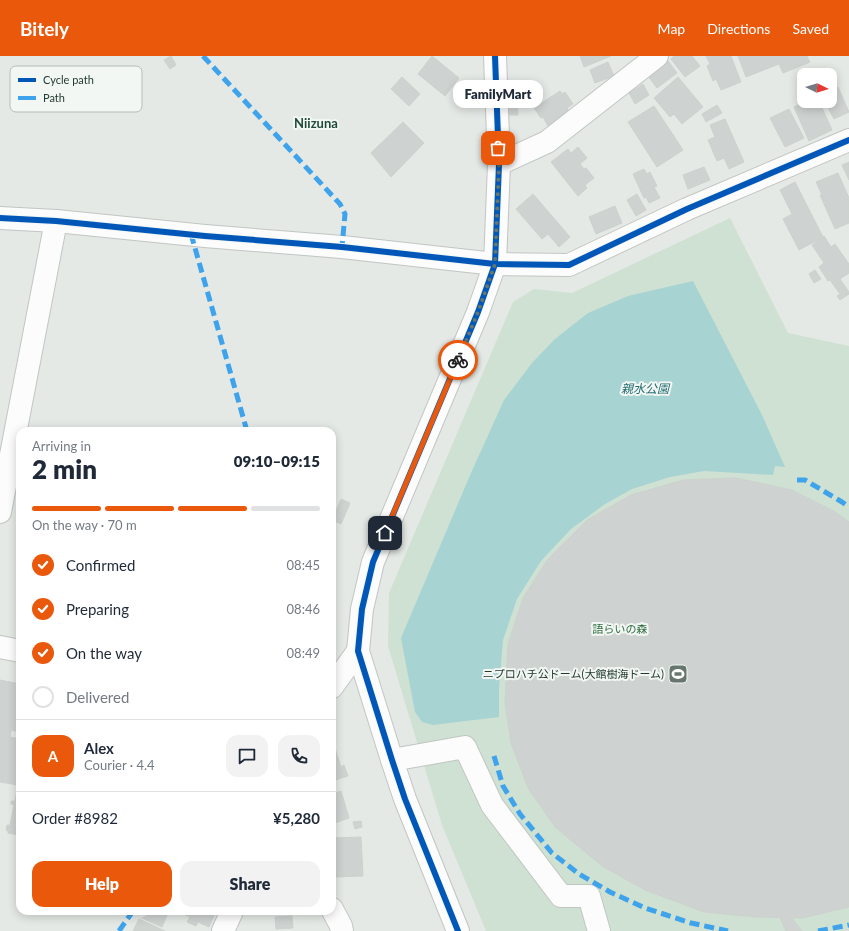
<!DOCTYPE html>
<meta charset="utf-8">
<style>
:root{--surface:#fff;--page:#f2f2f3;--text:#1f2937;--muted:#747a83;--line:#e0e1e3;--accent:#ea580c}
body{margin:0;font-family:Lato,"Noto Sans JP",sans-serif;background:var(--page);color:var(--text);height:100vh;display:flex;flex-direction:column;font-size:15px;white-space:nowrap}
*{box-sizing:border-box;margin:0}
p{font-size:13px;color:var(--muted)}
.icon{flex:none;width:22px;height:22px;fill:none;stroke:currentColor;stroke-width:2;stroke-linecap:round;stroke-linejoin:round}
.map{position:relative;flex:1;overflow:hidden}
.details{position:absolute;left:16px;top:371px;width:320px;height:488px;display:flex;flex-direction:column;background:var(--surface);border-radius:12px;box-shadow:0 2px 10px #0003}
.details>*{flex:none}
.needle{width:26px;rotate:95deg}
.controls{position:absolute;left:797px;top:12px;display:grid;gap:8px}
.controls a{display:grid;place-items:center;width:40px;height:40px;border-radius:8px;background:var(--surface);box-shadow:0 2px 10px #0003;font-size:20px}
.pin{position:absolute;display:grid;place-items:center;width:34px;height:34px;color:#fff;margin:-17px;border-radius:8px;box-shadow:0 2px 6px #0006}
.courier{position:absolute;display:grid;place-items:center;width:40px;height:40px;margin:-20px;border:3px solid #ea580c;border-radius:50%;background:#fff;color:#222;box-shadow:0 1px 5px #0007}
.bubble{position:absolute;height:28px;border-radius:12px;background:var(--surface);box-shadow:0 2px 10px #0003;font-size:13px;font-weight:800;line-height:28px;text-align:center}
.summary em{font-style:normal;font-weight:800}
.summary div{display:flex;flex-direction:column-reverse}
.summary{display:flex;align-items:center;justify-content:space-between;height:68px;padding:0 16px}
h1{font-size:26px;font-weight:800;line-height:30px}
.bar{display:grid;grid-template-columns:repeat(4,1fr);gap:6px 4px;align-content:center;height:48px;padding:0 16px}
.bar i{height:5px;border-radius:3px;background:var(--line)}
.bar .selected{background:var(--accent)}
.bar p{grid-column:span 4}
.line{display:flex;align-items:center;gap:10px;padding:0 16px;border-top:1px solid var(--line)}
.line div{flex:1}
.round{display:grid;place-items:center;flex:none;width:42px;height:42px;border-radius:12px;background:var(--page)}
ol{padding:0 16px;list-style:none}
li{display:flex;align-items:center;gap:12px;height:44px}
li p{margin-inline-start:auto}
li .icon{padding:4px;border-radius:50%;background:var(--accent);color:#fff;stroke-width:4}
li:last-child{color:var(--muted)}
li i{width:22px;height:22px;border:2px solid var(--line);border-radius:50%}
.cta{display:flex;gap:8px;margin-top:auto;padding:8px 16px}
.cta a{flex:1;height:46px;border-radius:12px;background:var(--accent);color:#fff;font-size:16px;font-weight:800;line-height:46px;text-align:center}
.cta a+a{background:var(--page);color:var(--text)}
header{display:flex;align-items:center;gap:24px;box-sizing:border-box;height:56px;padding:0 20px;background:var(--accent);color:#fff}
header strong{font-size:19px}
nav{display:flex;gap:22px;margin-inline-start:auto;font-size:14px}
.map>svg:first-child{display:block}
.green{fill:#cee1d2}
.water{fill:#a8d3d3}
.building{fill:#ced2d0;stroke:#cdd2cf}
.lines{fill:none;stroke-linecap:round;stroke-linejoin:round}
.minor-casing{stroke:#c1c6c3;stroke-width:24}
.minor{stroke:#fbfcfb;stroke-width:22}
.quiet{stroke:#3ea3eb;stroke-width:5;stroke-dasharray:10 5;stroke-linecap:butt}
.cycleway-casing{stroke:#f2f7f4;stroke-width:8}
.cycleway{stroke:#0057b8;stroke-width:6}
.done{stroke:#677770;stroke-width:4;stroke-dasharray:0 7.2}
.route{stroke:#ea580c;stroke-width:5}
.labels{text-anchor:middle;stroke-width:4;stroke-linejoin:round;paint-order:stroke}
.park-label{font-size:11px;fill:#316d41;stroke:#f2f7f4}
.poi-label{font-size:11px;fill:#233a31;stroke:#f2f7f4;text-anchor:end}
.water-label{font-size:12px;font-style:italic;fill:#236d71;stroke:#f2f7f4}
.quarter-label{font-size:13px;font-weight:bold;fill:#214a3b;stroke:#f2f7f4}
.key{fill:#f2f7f4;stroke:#b4beba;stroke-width:1}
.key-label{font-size:11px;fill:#233a31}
</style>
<header>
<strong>Bitely</strong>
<nav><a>Map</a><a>Directions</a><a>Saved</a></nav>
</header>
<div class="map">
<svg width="849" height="875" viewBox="0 0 849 875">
<rect width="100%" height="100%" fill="#e4e9e6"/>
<path class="green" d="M 730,162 L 788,277 L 849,290 L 849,875 L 486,875 L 442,769 L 388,590 L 389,537 L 513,246 L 534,233 L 572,237 Z"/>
<path class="water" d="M 693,225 L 762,359 L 785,411 L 775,410 L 773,419 L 704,415 L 670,421 L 632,433 L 605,448 L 571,473 L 541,505 L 517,543 L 503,584 L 499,632 L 499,661 L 433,669 L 422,666 L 415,656 L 401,582 L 471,417 L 504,344 L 532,307 L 555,283 L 588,257 L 628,240 Z"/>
<g class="building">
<path d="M 171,0 L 176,9 L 170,13 L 164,4 Z"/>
<path d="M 432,0 L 459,22 L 445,40 L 418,18 Z"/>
<path d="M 580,0 L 611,0 L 584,11 Z"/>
<path d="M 674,0 L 692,0 L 700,10 L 685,21 L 671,3 Z"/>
<path d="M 706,0 L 731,0 L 741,26 L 721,34 L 716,23 L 713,25 L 707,10 L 710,8 Z"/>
<path d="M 738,0 L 807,0 L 810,6 L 783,17 L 779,8 L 746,21 Z"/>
<path d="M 668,5 L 677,17 L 657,32 L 648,20 Z"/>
<path d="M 608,6 L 614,20 L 595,27 L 590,14 Z"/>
<path d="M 402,21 L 420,38 L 409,50 L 391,33 Z"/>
<path d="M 678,21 L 703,51 L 682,68 L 674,58 L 670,61 L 654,42 Z"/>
<path d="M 643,28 L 649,39 L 635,48 L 629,37 Z"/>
<path d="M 838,31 L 849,56 L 834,63 L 825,45 L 830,45 L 830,35 Z"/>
<path d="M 560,35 L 562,38 L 565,36 L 573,48 L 567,52 L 570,57 L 548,70 L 543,61 L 541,62 L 534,52 Z"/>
<path d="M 505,42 L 517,42 L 518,59 L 506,59 Z"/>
<path d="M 807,45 L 819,45 L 832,74 L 809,85 L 794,51 Z"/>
<path d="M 717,49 L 722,57 L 706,66 L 702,58 Z"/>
<path d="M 654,50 L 683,94 L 657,111 L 628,66 Z"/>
<path d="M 789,53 L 804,82 L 785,91 L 770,62 Z"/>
<path d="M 725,63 L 744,106 L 729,113 L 724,102 L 717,105 L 708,84 L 715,81 L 710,69 Z"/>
<path d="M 403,66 L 424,87 L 391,121 L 371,97 Z"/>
<path d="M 578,91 L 587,102 L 580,108 L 584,113 L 586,112 L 594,122 L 585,129 L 587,132 L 578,140 L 551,106 L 568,93 L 571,97 Z"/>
<path d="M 849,106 L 849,124 L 842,109 Z"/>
<path d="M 704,111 L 710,124 L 688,133 L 683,119 Z"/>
<path d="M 644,113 L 647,118 L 650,116 L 657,130 L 654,131 L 660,142 L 649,147 L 646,141 L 644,142 L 633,118 Z"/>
<path d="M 838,117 L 849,142 L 849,167 L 835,173 L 820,139 L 822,139 L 816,126 Z"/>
<path d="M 795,126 L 823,181 L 799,194 L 783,163 L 792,158 L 780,134 Z"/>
<path d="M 533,138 L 570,181 L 559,191 L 548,178 L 542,183 L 516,153 Z"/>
<path d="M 637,138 L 646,154 L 636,160 L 627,144 Z"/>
<path d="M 615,150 L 622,167 L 596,178 L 589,161 Z"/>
<path d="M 824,180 L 831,191 L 835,188 L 849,208 L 849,217 L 840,223 L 849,236 L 849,238 L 840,244 L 837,240 L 840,238 L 830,224 L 828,225 L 819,211 L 824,207 L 812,189 Z"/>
<path d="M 815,214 L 821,223 L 814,227 L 809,218 Z"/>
<path d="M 736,422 L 792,434 L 834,455 L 849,466 L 849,851 L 803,862 L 755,861 L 704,856 L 645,834 L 602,810 L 555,771 L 528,732 L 511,687 L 505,647 L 508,588 L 523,542 L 548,503 L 587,464 L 631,439 L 683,424 Z"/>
<path d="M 341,443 L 350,447 L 341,468 L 332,464 L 332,453 L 336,455 Z"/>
<path d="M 0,624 L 20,628 L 20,639 L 18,639 L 15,652 L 20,653 L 20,671 L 19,676 L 11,674 L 10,681 L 20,683 L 20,779 L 8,777 L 8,775 L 6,774 L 7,769 L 10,769 L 14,749 L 11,748 L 11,745 L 15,745 L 18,729 L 0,726 Z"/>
<path d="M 333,686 L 341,711 L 344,709 L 348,720 L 332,725 L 332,687 Z"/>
<path d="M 341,735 L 349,762 L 332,768 L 332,738 Z"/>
<path d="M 361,765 L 362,771 L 355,773 L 353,766 Z"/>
<path d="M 361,781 L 363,820 L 336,821 L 335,802 L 332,802 L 332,782 Z"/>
<path d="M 154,855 L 165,855 L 168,857 L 162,871 L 142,862 L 153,857 Z"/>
<path d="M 177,855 L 216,855 L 209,871 L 198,866 L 196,870 L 187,866 L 190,861 Z"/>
<path d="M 292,860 L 293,872 L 276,873 L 275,861 Z"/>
<path d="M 780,862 L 792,862 L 802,875 L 786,875 Z"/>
<path d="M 139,863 L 165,875 L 133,875 Z"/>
</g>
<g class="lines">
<g class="minor-casing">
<g id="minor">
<path d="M 499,108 L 547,86 L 657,0"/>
<path d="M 0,162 L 56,165 L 205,180 L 342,191 L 495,208 L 569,209 L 687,153 L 849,84"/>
<path d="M 0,456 L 56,165"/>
<path d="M 0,591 L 20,595"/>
<path d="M 332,631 L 358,595"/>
<path d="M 392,704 L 465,691 L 492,749 L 561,840 L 589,840 L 599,875"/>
<path d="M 332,853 L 341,870 L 342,875"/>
<path d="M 223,875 L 232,855"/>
<path d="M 458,875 L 405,743 L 392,704 L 358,595 L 362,553 L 373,506 L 478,256 L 495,208 L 499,108 L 495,0"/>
</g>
</g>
<use href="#minor" class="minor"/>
<g class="quiet">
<path d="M 203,0 L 340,148 L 345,158 L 342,191"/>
<path d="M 191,178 L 247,375"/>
<path d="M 797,424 L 805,424 L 842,446 L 849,451"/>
<path d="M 494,700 L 503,730 L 520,758 L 552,797 L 579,818 L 610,836 L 645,852 L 691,867 L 728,875"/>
<path d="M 119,875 L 133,855"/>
<path d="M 818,875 L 849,869"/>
</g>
<g class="cycleway-casing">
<g id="cycleway">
<path d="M 0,162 L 56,165 L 205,180 L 342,191 L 495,208 L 569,209 L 687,153 L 849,84"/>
<path d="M 458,875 L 405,743 L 392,704 L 358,595 L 362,553 L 373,506 L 478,256 L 495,208 L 499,108 L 495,0"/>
</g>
</g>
<use href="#cycleway" class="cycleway"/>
</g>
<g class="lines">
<path class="done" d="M 458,304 L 478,256 L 495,208 L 499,108 L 498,92"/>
<path class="route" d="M 385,477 L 458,304"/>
</g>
<defs>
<g id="stadium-square" transform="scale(1)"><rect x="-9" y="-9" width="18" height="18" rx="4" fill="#677770" stroke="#f2f7f4"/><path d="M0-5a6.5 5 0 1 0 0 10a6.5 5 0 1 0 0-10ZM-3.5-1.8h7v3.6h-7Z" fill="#fff"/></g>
</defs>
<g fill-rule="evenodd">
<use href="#stadium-square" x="678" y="618"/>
</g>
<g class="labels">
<g class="park-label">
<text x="620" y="577">語らいの森</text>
</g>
<g class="poi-label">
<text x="664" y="622">ニプロハチ公ドーム(大館樹海ドーム)</text>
</g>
<g class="water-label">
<text x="645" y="337">親水公園</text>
</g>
<g class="quarter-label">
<text x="316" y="72">Niizuna</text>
</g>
</g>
<rect x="10" y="10" width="132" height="46" rx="6" class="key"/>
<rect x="18" y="22" width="18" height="4" fill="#0057b8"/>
<rect x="18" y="40" width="18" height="4" fill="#3ea3eb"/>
<g class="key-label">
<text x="43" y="28">Cycle path</text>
<text x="43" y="46">Path</text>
</g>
</svg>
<div class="controls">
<a><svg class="needle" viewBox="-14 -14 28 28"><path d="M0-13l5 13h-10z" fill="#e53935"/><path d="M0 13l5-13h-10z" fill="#747a83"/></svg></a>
</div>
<div class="pin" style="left:498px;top:92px;background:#ea580c"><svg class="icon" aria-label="bag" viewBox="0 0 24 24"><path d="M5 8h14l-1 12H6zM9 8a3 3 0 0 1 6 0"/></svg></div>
<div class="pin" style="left:385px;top:477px;background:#1f2937"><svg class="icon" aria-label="home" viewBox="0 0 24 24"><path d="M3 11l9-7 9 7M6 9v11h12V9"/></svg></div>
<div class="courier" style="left:458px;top:304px"><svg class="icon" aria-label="bike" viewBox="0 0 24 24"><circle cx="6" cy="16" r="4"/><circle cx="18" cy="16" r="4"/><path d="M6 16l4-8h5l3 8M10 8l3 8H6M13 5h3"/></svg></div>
<div class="bubble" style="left:453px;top:24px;width:90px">FamilyMart</div>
<section class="details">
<div class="summary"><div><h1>2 min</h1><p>Arriving in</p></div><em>09:10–09:15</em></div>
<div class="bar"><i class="selected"></i><i class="selected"></i><i class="selected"></i><i></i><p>On the way · 70 m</p></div>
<ol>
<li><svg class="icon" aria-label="check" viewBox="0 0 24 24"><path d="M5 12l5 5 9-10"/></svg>Confirmed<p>08:45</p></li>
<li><svg class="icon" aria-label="check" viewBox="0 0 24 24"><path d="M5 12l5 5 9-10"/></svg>Preparing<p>08:46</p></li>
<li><svg class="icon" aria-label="check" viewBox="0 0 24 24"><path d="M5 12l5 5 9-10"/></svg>On the way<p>08:49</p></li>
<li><i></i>Delivered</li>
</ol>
<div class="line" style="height:72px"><b class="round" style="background:var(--accent);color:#fff">A</b><div><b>Alex</b><p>Courier · 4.4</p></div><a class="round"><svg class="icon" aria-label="chat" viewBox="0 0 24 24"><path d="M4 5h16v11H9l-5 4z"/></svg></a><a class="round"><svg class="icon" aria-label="phone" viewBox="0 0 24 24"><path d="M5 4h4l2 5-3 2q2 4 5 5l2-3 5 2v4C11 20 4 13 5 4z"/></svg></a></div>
<div class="line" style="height:52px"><div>Order #8982</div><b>¥5,280</b></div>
<div class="cta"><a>Help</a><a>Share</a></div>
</section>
</div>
